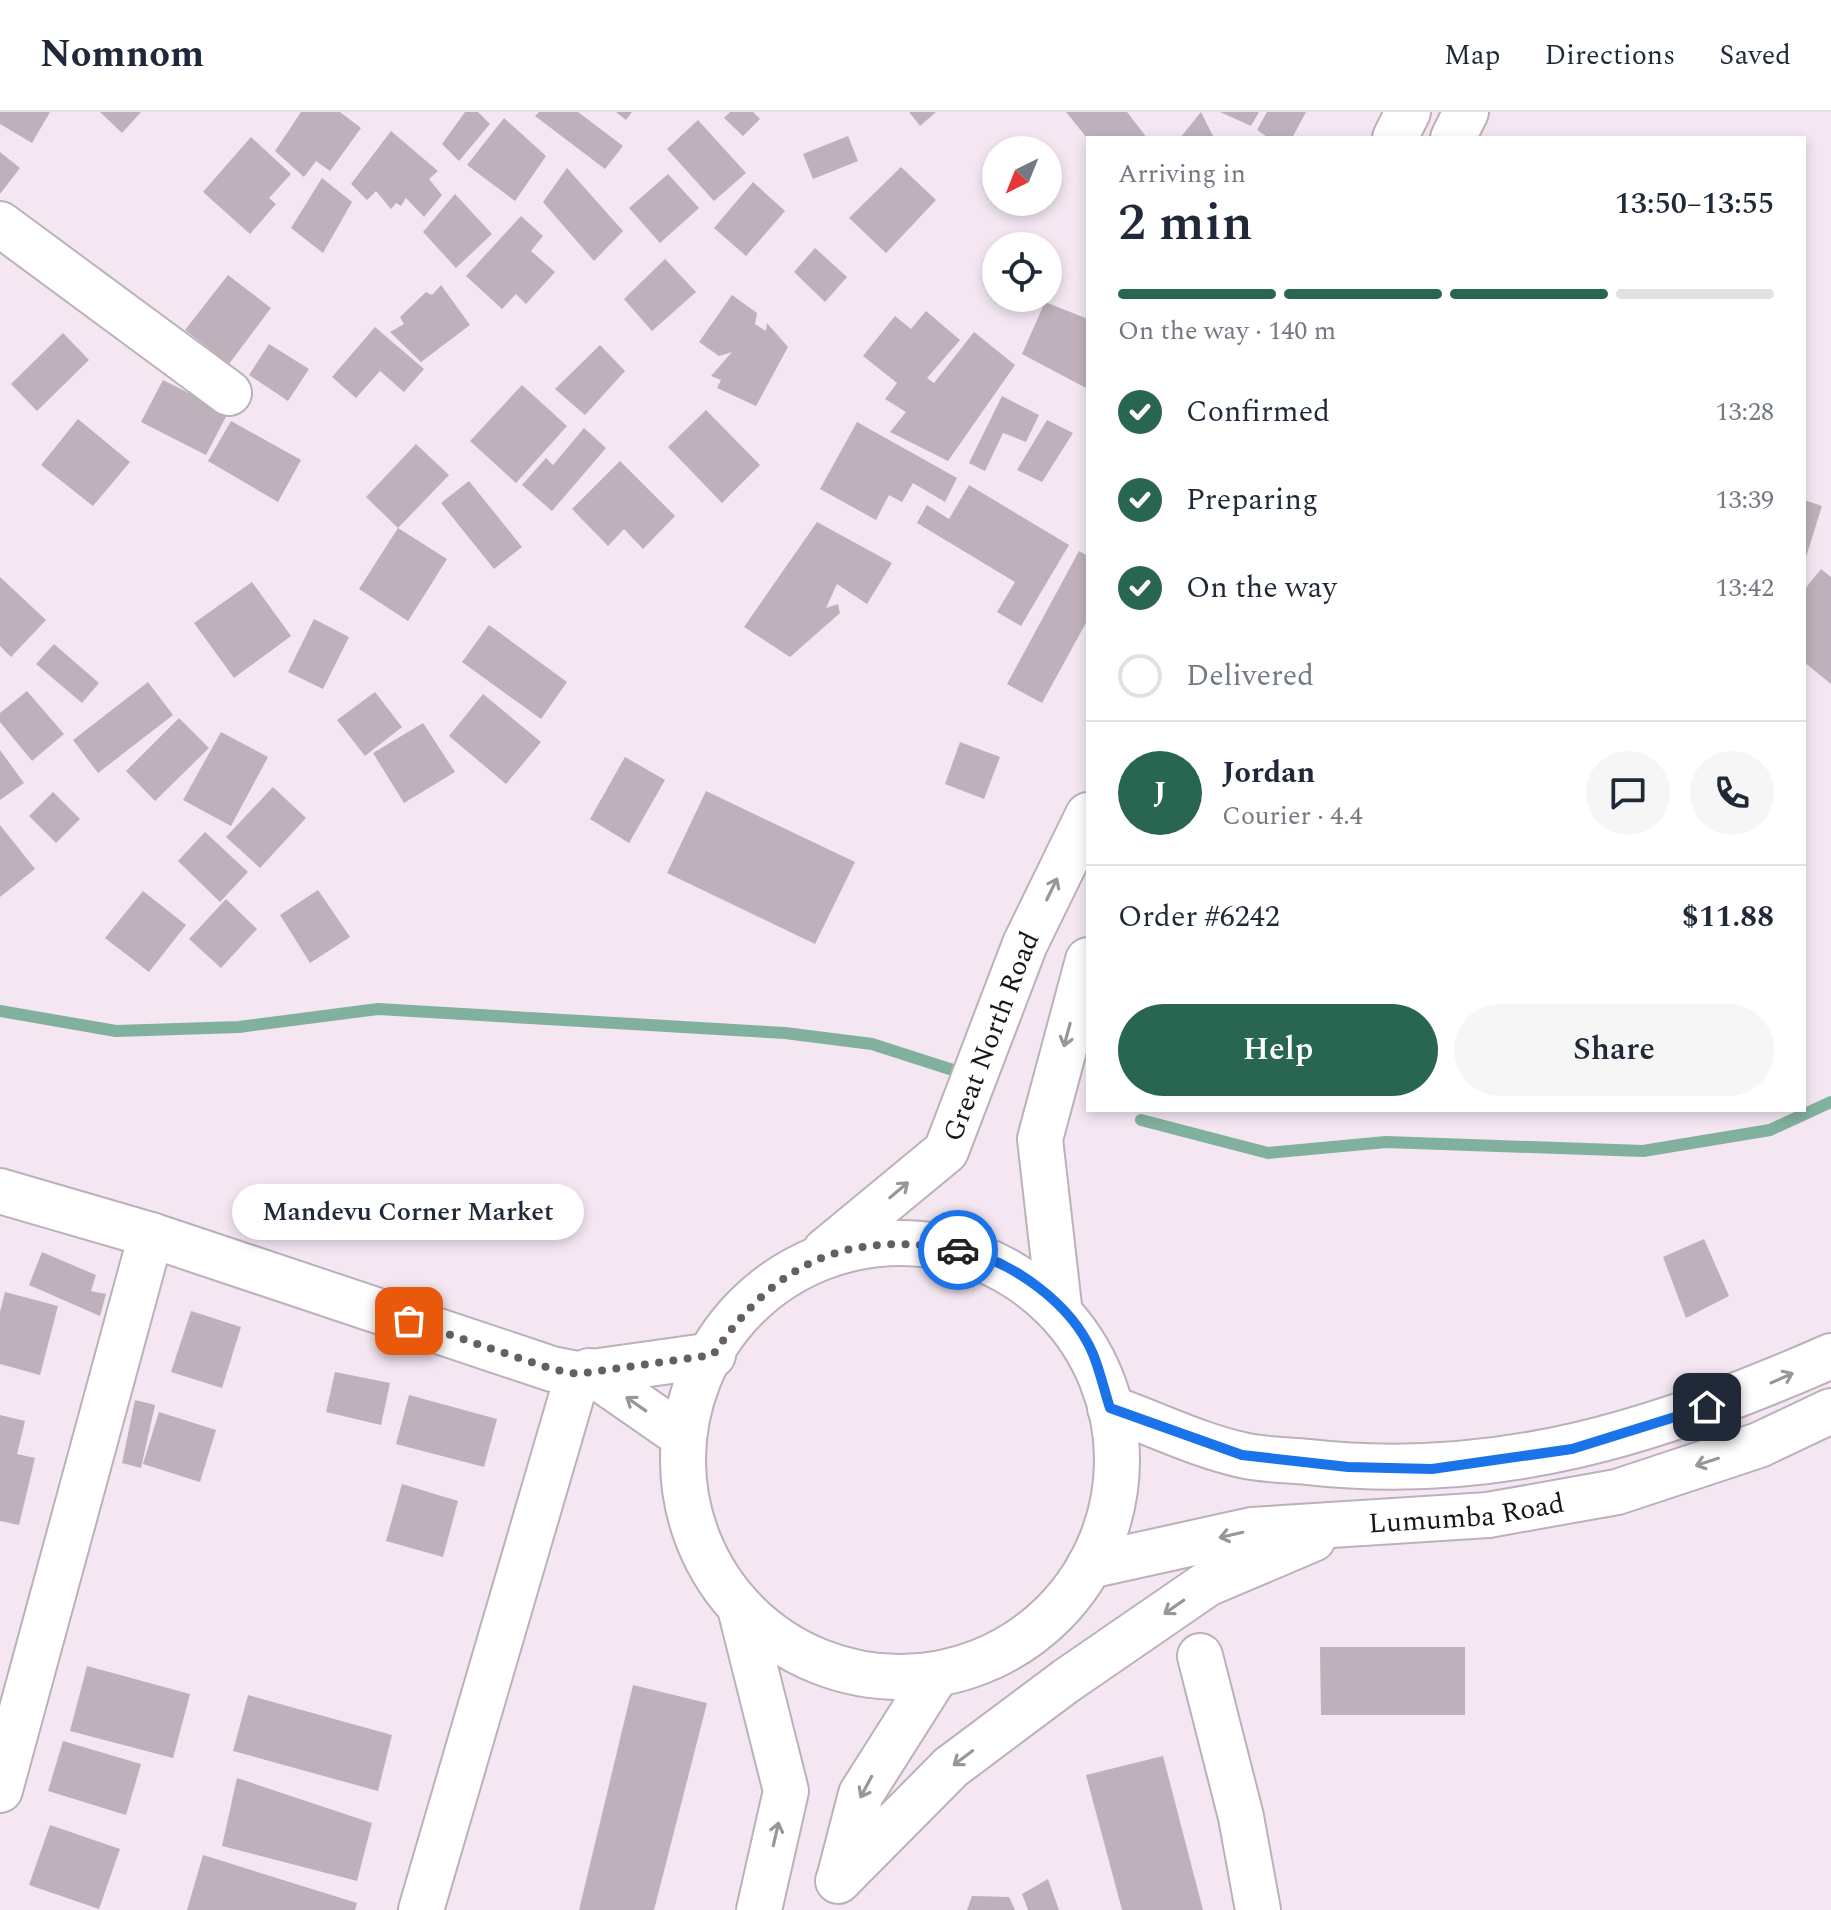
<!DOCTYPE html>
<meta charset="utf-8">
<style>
:root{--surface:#fff;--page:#f6f6f7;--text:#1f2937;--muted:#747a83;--line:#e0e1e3;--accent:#286652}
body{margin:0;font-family:Spectral,serif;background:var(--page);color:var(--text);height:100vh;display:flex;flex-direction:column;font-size:30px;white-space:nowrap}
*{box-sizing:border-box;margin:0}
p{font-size:26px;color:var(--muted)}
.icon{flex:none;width:44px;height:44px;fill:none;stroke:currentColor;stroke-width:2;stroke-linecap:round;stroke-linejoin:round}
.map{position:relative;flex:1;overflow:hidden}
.sheet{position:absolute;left:1086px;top:24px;width:720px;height:976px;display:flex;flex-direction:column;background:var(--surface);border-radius:0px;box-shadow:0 4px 12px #0003}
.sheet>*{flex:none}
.needle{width:52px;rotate:223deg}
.buttons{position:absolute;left:982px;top:24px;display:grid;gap:16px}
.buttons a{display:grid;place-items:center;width:80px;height:80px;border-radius:50%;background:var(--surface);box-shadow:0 4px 12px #0003;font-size:40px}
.pin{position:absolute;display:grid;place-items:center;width:68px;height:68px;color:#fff;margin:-34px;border-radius:16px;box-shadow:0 4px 12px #0006}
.courier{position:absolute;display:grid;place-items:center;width:80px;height:80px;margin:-40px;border:6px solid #1a73e8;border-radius:50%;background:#fff;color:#222;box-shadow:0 2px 10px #0007}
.bubble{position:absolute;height:56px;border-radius:28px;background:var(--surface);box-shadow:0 4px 12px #0003;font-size:26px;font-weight:600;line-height:56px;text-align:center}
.head em{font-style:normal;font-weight:600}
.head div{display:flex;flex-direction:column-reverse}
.head{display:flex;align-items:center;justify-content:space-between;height:136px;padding:0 32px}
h1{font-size:52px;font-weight:600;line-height:60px}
.bar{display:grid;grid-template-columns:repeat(4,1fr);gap:12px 8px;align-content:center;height:96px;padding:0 32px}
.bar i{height:10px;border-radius:6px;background:var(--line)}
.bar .active{background:var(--accent)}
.bar p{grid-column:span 4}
.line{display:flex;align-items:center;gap:20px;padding:0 32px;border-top:2px solid var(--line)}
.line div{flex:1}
.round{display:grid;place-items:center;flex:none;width:84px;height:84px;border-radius:42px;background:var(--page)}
ol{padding:0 32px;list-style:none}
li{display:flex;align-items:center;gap:24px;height:88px}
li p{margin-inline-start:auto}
li .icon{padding:8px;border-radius:50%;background:var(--accent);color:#fff;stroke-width:4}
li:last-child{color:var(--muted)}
li i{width:44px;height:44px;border:4px solid var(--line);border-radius:50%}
.primary-button{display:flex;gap:16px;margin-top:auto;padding:16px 32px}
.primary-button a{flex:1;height:92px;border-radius:48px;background:var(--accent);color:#fff;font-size:32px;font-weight:600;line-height:92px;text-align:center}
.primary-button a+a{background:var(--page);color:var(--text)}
header{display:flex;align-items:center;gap:48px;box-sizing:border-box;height:112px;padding:0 40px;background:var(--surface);border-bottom:2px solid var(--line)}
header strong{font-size:38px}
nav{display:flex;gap:44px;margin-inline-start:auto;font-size:28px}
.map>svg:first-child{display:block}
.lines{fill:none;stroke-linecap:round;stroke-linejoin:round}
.stream{stroke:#82b09e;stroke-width:12}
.building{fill:#beb1bb}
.street-casing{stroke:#bcb0ba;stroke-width:48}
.primary-casing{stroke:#bcb0ba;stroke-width:48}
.street{stroke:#fff;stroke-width:44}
.primary{stroke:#fff;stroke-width:44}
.oneway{stroke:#989698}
.done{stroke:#665e65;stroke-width:8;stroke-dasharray:0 14.4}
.route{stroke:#1a73e8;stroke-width:10}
.labels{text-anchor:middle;stroke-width:8;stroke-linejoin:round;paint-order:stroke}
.street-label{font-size:28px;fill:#1a1519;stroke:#fef6fd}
</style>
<header>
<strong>Nomnom</strong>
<nav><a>Map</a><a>Directions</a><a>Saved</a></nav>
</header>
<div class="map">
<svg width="1831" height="1798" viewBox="0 0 1831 1798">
<rect width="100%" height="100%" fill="#f4e7f2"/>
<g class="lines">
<g class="stream">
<path d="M 0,899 L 116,919 L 239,915 L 378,897 L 785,921 L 872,932 L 956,959"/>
<path d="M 1141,1008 L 1268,1041 L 1386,1030 L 1643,1039 L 1770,1018 L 1831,990"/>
</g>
</g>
<g class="building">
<path d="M 0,0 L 50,0 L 32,31 L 0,12 Z"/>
<path d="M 100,0 L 141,0 L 122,21 Z"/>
<path d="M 301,0 L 340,0 L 361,16 L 330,59 L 316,49 L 304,65 L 275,39 Z"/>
<path d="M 465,0 L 478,0 L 490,12 L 459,49 L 442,32 Z"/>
<path d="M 539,0 L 578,0 L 623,34 L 605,57 L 535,4 Z"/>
<path d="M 616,0 L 632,0 L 626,8 Z"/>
<path d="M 730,0 L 753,0 L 760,7 L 743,24 L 724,6 Z"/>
<path d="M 909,0 L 936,0 L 920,14 Z"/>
<path d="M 1066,0 L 1127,0 L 1147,26 L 1087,26 Z"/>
<path d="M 1201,0 L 1214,26 L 1180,26 Z"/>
<path d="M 1220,0 L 1259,0 L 1251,14 Z"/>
<path d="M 1267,0 L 1306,0 L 1292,26 L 1269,26 L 1257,18 Z"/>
<path d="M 504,6 L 546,44 L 515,89 L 467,53 Z"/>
<path d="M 698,8 L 746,61 L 714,89 L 667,37 Z"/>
<path d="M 391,19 L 438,59 L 429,67 L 442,83 L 424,105 L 406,86 L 401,94 L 396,91 L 391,97 L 376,79 L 367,88 L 351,72 Z"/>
<path d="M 848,24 L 858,49 L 813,67 L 803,42 Z"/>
<path d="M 251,25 L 291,62 L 269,86 L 276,92 L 250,122 L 203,80 Z"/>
<path d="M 0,40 L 20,56 L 0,82 Z"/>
<path d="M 901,55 L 936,88 L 886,141 L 849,106 Z"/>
<path d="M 567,56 L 623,119 L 594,149 L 543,90 Z"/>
<path d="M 668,62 L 699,96 L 660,131 L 629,96 Z"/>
<path d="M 322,66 L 352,90 L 323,141 L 291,116 Z"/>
<path d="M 753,70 L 785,99 L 746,144 L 714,116 Z"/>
<path d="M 455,82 L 492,122 L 456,156 L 423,120 Z"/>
<path d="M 521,104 L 543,124 L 531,139 L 555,160 L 526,192 L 516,182 L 502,197 L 466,164 Z"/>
<path d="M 815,136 L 847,165 L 825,190 L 794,160 Z"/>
<path d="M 665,147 L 696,180 L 652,219 L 624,187 Z"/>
<path d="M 228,163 L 271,196 L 229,252 L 185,218 Z"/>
<path d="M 441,173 L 470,213 L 421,250 L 390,220 L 404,212 L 400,205 L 426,180 L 432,183 Z"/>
<path d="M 732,183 L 757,201 L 755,212 L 766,219 L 767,211 L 788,235 L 756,294 L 717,276 L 721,268 L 711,264 L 732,240 L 719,244 L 699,230 Z"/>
<path d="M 1045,190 L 1088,207 L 1088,277 L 1022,242 Z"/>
<path d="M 926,199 L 960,228 L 927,266 L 934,271 L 974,220 L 1015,253 L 948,349 L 890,320 L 906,300 L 885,287 L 897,271 L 863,244 L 895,204 L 911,217 Z"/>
<path d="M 375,215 L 424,257 L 404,280 L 380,259 L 356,286 L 332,265 Z"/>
<path d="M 63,221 L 89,248 L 37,299 L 11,272 Z"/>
<path d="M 269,232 L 309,257 L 288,289 L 249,263 Z"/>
<path d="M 600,233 L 625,259 L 585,303 L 555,277 Z"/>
<path d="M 163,268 L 228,301 L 206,343 L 141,310 Z"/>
<path d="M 522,273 L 567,314 L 516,371 L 470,329 Z"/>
<path d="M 1002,284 L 1039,303 L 1026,330 L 1003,321 L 985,359 L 969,351 Z"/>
<path d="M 706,298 L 760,353 L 722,391 L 668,335 Z"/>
<path d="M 78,307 L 130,350 L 93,394 L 41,353 Z"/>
<path d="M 1047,308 L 1073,321 L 1042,370 L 1017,358 Z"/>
<path d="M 231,309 L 301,348 L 278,390 L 208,349 Z"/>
<path d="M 857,310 L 957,366 L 945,390 L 913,371 L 902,390 L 889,383 L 876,408 L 820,377 Z"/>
<path d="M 584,316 L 606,336 L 552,399 L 522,373 L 546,346 L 553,353 Z"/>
<path d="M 416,332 L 449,363 L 398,416 L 447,447 L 408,509 L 359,477 L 398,416 L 366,385 Z"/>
<path d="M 620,349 L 675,404 L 643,437 L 624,417 L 608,434 L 572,397 Z"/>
<path d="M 469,369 L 522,435 L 494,457 L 441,391 Z"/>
<path d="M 969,373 L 1069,433 L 1021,514 L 997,500 L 1015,470 L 917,411 L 927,393 L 949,407 Z"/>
<path d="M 1804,388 L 1822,394 L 1805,448 L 1804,447 Z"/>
<path d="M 817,410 L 892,451 L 867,492 L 837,472 L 826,496 L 838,492 L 840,501 L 790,545 L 744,515 Z"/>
<path d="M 1079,439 L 1088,444 L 1088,507 L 1042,591 L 1007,572 Z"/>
<path d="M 1821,457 L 1831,465 L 1831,572 L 1804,550 L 1804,478 Z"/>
<path d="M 0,465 L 46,508 L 11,545 L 0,534 Z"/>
<path d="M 252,470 L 291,524 L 234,566 L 194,511 Z"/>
<path d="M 314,507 L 349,525 L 323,577 L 288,560 Z"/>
<path d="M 489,513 L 567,570 L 541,607 L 462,550 Z"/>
<path d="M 54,532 L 99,571 L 82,591 L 36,552 Z"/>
<path d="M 148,570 L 173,603 L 98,661 L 73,628 Z"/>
<path d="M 27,579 L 64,622 L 32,649 L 0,610 L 0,601 Z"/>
<path d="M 375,580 L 402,615 L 365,644 L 337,608 Z"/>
<path d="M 483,582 L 541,630 L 506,672 L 449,624 Z"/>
<path d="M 179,606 L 209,636 L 155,689 L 126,659 Z"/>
<path d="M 423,611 L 455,660 L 404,691 L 373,641 Z"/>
<path d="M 221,620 L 268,645 L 231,714 L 183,688 Z"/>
<path d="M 960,630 L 1000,645 L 984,687 L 945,672 Z"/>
<path d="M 0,638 L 24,671 L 0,688 Z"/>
<path d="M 625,645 L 665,668 L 629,731 L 590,707 Z"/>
<path d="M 273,675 L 306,706 L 260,756 L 226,725 Z"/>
<path d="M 706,679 L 855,750 L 815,832 L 667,761 Z"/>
<path d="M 53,680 L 80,707 L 56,731 L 29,704 Z"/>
<path d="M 0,713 L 35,757 L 0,785 Z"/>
<path d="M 205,720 L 248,760 L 220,790 L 178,749 Z"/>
<path d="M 318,778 L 350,825 L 310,851 L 280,803 Z"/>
<path d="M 143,779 L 186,813 L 149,860 L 105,826 Z"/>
<path d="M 226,787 L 257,817 L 221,856 L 189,827 Z"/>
<path d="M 1704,1127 L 1729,1184 L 1686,1206 L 1663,1145 Z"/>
<path d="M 42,1140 L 96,1163 L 91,1179 L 106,1182 L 100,1204 L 29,1173 Z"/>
<path d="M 5,1180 L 58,1194 L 40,1263 L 0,1252 L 0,1200 Z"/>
<path d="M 191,1199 L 241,1215 L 222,1276 L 171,1260 Z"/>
<path d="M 335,1260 L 390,1271 L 381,1313 L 326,1300 Z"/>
<path d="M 409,1283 L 497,1307 L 484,1355 L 396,1332 Z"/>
<path d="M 135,1288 L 155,1293 L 141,1356 L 122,1351 Z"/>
<path d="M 159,1300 L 216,1318 L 200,1370 L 143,1352 Z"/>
<path d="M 0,1303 L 25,1309 L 17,1342 L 35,1346 L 19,1413 L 0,1409 Z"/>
<path d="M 402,1372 L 458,1389 L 443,1445 L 386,1429 Z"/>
<path d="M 1320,1535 L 1465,1535 L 1465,1603 L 1321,1603 Z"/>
<path d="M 87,1554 L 190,1582 L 173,1646 L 70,1619 Z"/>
<path d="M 633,1573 L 707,1591 L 654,1798 L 579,1798 Z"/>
<path d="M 248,1583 L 392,1623 L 378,1679 L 233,1639 Z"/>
<path d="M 63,1629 L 141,1652 L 126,1703 L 48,1679 Z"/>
<path d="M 1163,1644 L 1203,1798 L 1122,1798 L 1086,1663 Z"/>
<path d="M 237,1666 L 372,1711 L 357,1769 L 222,1734 Z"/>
<path d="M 50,1713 L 120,1737 L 99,1797 L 29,1773 Z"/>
<path d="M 203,1743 L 357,1791 L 355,1798 L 187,1798 Z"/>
<path d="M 1048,1767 L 1059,1798 L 1028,1798 L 1022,1782 Z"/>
<path d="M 972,1784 L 1009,1785 L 1015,1798 L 967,1798 Z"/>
</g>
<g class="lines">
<g class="street-casing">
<g id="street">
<path d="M 0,112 L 229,281"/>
<path d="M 0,1079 L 151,1123 L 552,1257 L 578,1262 L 713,1243"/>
<path d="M 589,1259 L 684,1325"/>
<path d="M 1200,1544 L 1241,1705 L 1258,1798"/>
<path d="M 0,1678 L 151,1123"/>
<path d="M 421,1798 L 578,1262"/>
</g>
</g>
<g class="primary-casing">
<g id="primary">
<path d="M 1395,26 L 1408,0"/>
<path d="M 1453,26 L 1466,0"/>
<circle cx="900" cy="1348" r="217"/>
<path id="s1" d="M 825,1139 L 946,1039 L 1025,832 L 1088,703"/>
<path d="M 1059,1194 L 1040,1027 L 1088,848"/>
<path d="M 1110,1296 C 1153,1311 1197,1333 1242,1343 C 1263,1348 1287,1348 1308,1350 C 1498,1371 1659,1320 1831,1244"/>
<path id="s2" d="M 1089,1454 L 1252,1418 L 1488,1403 L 1617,1380 L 1759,1333 L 1831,1299"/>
<path d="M 741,1500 L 786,1679 L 759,1798"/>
<path d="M 839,1767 L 861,1682 L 937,1562"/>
<path d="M 838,1769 L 951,1655 L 1066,1569 L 1207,1472 L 1313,1427"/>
</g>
</g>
<use href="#street" class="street"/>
<use href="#primary" class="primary"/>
</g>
<defs><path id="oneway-shaft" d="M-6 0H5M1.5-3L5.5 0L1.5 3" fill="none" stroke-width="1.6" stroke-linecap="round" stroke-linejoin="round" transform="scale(2)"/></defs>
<g class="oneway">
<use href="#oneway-shaft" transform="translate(1052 777) rotate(-64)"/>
<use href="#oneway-shaft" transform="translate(1067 923) rotate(105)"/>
<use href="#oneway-shaft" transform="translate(899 1078) rotate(-40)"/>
<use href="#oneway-shaft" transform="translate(1782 1266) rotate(-24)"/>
<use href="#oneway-shaft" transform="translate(636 1292) rotate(-145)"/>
<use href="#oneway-shaft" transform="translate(1707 1350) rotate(162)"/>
<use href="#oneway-shaft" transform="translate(1231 1423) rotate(167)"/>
<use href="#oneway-shaft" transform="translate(1174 1495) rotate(145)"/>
<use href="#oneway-shaft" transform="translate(963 1646) rotate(143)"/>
<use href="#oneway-shaft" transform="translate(866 1675) rotate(118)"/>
<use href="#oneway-shaft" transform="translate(776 1722) rotate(-77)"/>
</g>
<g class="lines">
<path class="done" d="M 409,1209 L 552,1257 L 578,1262 L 713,1243 C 776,1149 847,1118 958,1138"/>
<path class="route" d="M 958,1138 C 1011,1147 1072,1192 1093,1242 C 1100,1259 1104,1278 1110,1296 L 1242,1343 L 1348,1355 L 1432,1357 L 1572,1337 L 1707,1295"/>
</g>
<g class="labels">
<g class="street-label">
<text dy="10" stroke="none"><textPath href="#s1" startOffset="280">Great North Road</textPath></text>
<text dy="10" stroke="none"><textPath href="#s2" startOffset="382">Lumumba Road</textPath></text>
</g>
</g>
</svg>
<div class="buttons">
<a><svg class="needle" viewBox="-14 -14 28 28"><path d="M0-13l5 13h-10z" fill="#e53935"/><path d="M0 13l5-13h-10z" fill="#747a83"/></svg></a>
<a><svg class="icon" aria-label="locate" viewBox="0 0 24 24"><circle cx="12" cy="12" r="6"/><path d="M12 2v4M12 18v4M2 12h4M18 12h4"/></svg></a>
</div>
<div class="pin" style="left:409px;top:1209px;background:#ea580c"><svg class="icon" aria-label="bag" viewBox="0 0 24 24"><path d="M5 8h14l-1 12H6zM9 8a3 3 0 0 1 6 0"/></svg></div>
<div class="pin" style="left:1707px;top:1295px;background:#1f2937"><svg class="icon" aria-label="home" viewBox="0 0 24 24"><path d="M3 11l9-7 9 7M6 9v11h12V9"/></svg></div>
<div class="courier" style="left:958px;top:1138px"><svg class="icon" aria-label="car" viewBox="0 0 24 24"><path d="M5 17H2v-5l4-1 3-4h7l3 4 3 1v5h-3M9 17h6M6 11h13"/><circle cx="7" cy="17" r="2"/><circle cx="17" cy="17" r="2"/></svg></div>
<div class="bubble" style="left:232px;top:1072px;width:352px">Mandevu Corner Market</div>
<section class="sheet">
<div class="head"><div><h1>2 min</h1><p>Arriving in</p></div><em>13:50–13:55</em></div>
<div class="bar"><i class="active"></i><i class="active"></i><i class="active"></i><i></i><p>On the way · 140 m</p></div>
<ol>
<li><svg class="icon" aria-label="check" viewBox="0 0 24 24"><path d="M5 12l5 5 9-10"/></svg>Confirmed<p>13:28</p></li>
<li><svg class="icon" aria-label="check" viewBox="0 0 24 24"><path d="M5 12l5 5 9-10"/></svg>Preparing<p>13:39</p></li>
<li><svg class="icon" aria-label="check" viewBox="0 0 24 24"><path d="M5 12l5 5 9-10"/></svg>On the way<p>13:42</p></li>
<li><i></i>Delivered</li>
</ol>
<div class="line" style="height:144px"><b class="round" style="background:var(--accent);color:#fff">J</b><div><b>Jordan</b><p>Courier · 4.4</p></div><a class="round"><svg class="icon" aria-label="chat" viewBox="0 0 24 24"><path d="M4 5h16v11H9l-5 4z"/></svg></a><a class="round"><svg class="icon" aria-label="phone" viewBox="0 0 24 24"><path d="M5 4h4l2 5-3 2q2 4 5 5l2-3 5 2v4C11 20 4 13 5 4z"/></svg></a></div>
<div class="line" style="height:104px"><div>Order #6242</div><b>$11.88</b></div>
<div class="primary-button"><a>Help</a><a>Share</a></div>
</section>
</div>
